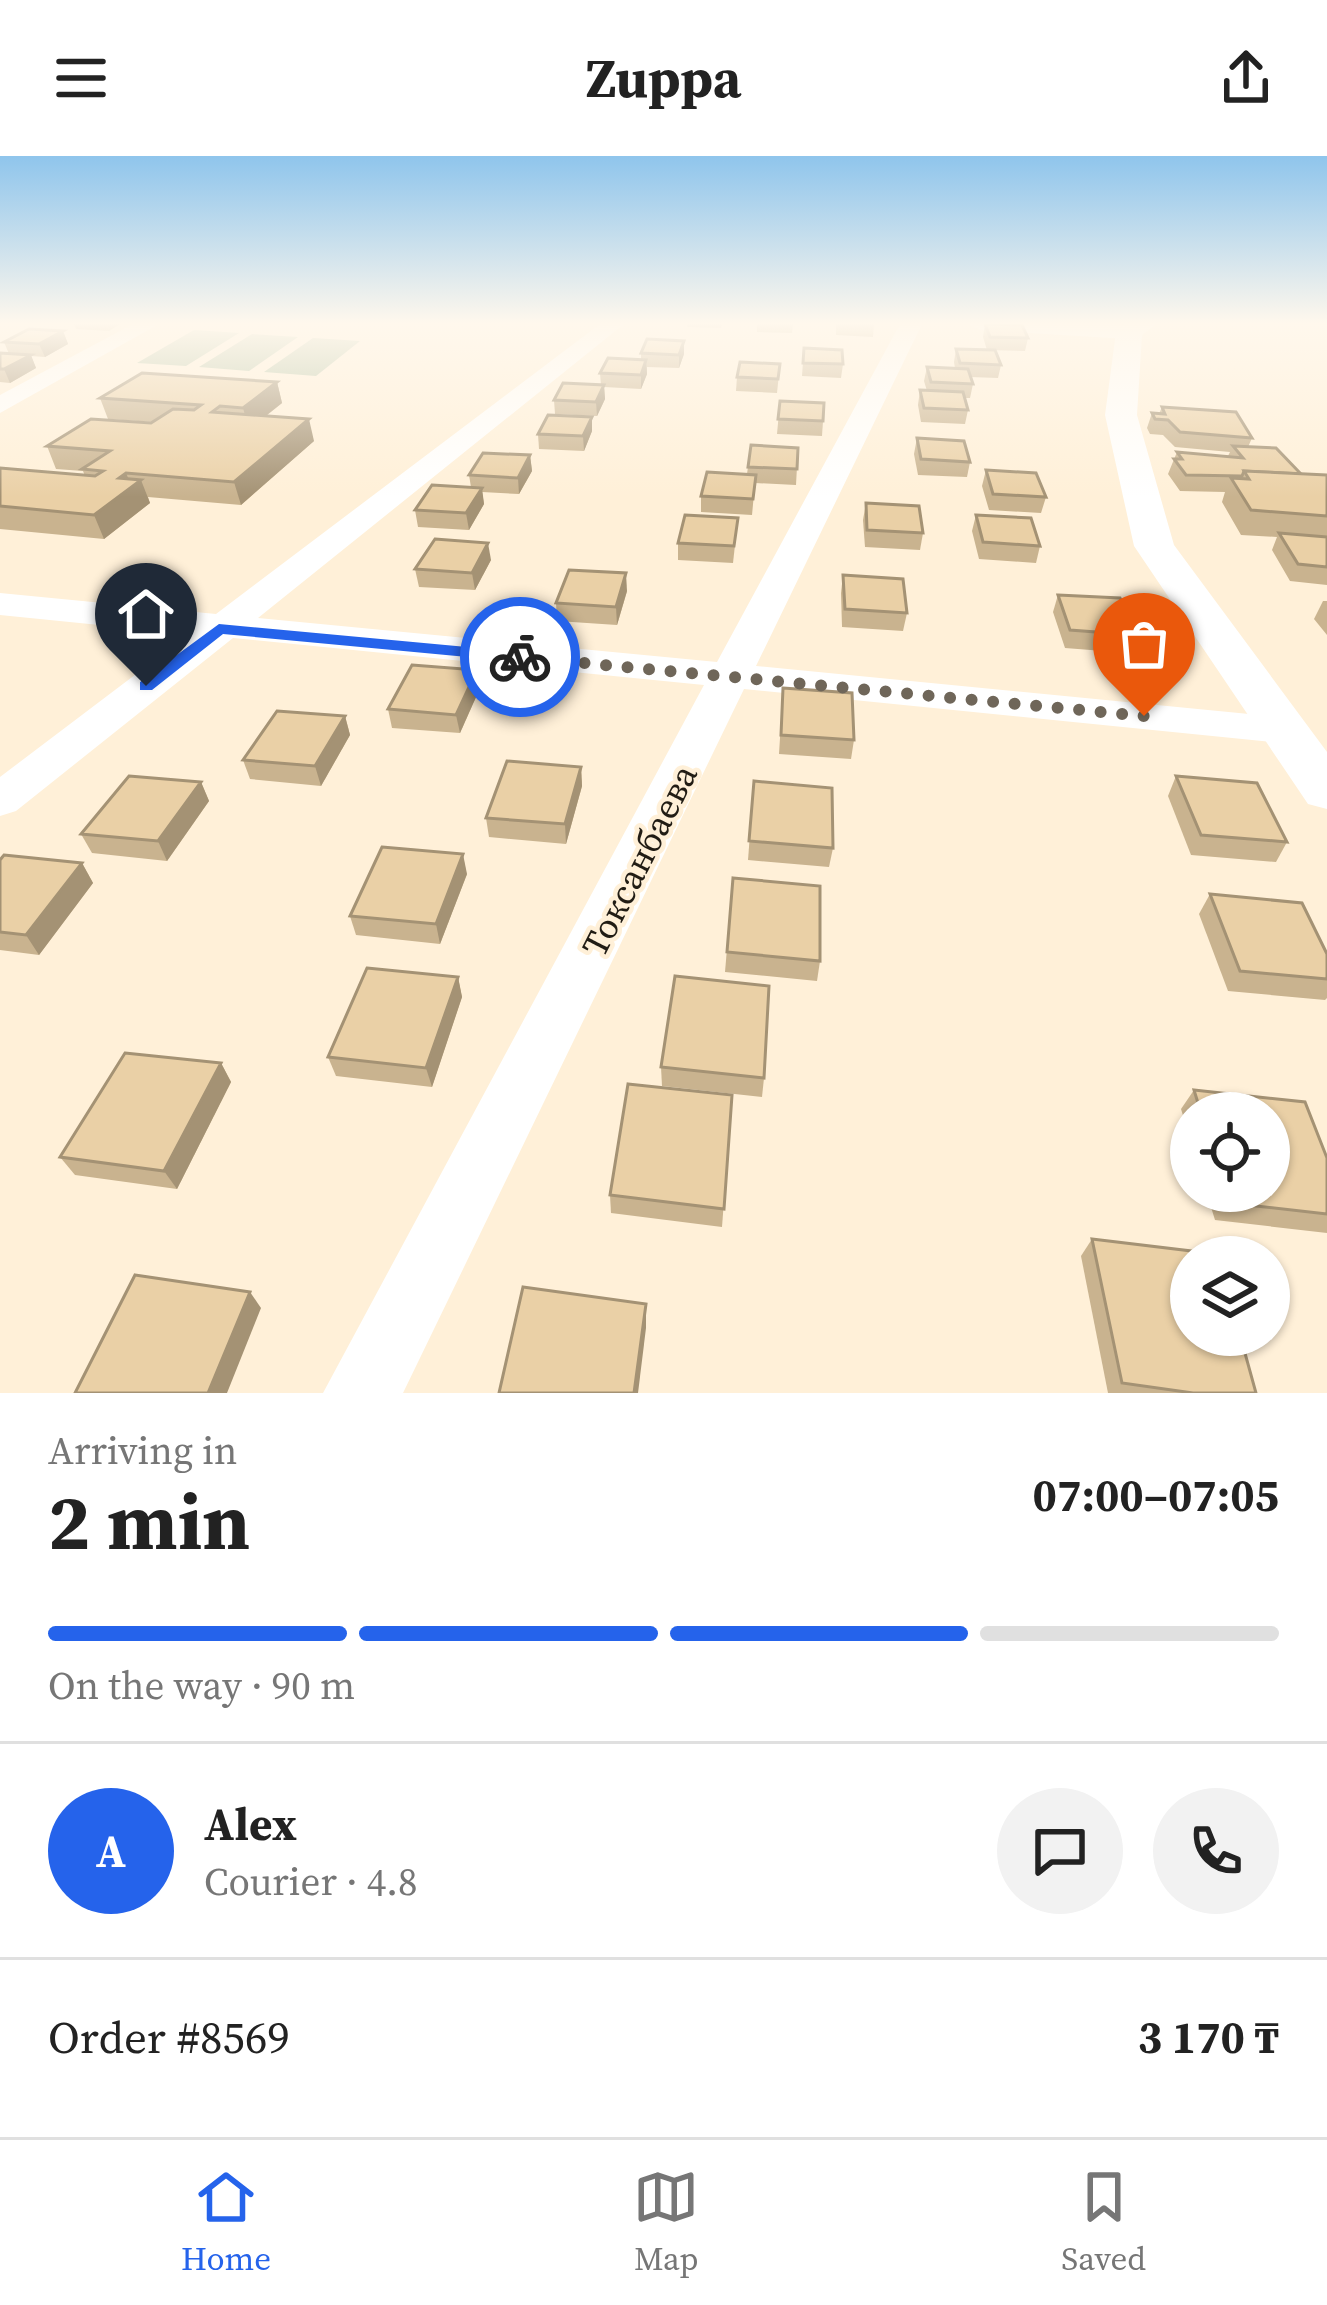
<!DOCTYPE html>
<meta charset="utf-8">
<style>
:root{--surface:#fff;--page:#f2f2f2;--text:#222;--muted:#767676;--line:#e0e0e0;--accent:#2563eb}
body{margin:0;font-family:"Source Serif 4",serif;background:var(--page);color:var(--text);height:100vh;display:flex;flex-direction:column;font-size:45px;white-space:nowrap}
*{box-sizing:border-box;margin:0}
p{font-size:39px;color:var(--muted)}
.icon{flex:none;width:66px;height:66px;fill:none;stroke:currentColor;stroke-width:2;stroke-linecap:round;stroke-linejoin:round}
.map{position:relative;height:1237px;overflow:hidden}
.panel{display:flex;flex-direction:column;background:var(--surface);flex:1}
.panel>*{flex:none}
.buttons{position:absolute;left:1170px;top:936px;display:grid;gap:24px}
.buttons a{display:grid;place-items:center;width:120px;height:120px;border-radius:50%;background:var(--surface);box-shadow:0 3px 9px #0004;font-size:60px}
.pin{position:absolute;display:grid;place-items:center;width:102px;height:102px;color:#fff;margin:-123px -51px;border-radius:50% 50% 50% 0;rotate:-45deg;box-shadow:0 0 12px #0007}
.pin .icon{rotate:45deg}
.courier{position:absolute;display:grid;place-items:center;width:120px;height:120px;margin:-60px;border:9px solid #2563eb;border-radius:50%;background:#fff;color:#222;box-shadow:0 3px 15px #0007}
.headline em{font-style:normal;font-weight:700}
.headline div{display:flex;flex-direction:column-reverse}
.headline{display:flex;align-items:center;justify-content:space-between;height:204px;padding:0 48px}
h1{font-size:78px;font-weight:700;line-height:90px}
.bar{display:grid;grid-template-columns:repeat(4,1fr);gap:18px 12px;align-content:center;height:144px;padding:0 48px}
.bar i{height:15px;border-radius:9px;background:var(--line)}
.bar .selected{background:var(--accent)}
.bar p{grid-column:span 4}
.line{display:flex;align-items:center;gap:30px;padding:0 48px;border-top:3px solid var(--line)}
.line div{flex:1}
.round{display:grid;place-items:center;flex:none;width:126px;height:126px;border-radius:63px;background:var(--page)}
header{display:flex;justify-content:space-between;align-items:center;height:156px;padding:0 48px;background:var(--surface);font-size:54px;font-weight:700}
.tab-bar{display:flex;justify-content:space-around;align-items:center;height:168px;border-top:3px solid var(--line);background:var(--surface);font-size:33px;color:var(--muted)}
.tab-bar a{display:grid;justify-items:center;gap:6px}
.tab-bar .selected{color:var(--accent)}
.map>svg:first-child{display:block}
.green{fill:#b5c4a6}
.lines{fill:none;stroke-linecap:round;stroke-linejoin:round}
.minor{fill:#fff;fill-rule:evenodd}
.tertiary{fill:#fff;fill-rule:evenodd}
.wall{fill:#c9b38f}
.shaded-wall{fill:#a49274}
.building{fill:#ead0a6;stroke:#a49274;stroke-width:3}
.route{fill:#2563eb}
.done{stroke:#6f6659;stroke-width:12;stroke-dasharray:0 21.6}
.labels{text-anchor:middle;stroke-width:9;stroke-linejoin:round;paint-order:stroke}
.street-label{font-size:36px;fill:#211c14;stroke:#fff0d8}
</style>
<header><svg class="icon" aria-label="menu" viewBox="0 0 24 24"><path d="M4 6h16M4 12h16M4 18h16"/></svg>Zuppa<svg class="icon" aria-label="share" viewBox="0 0 24 24"><path d="M12 15V3M7 8l5-5 5 5M5 13v7h14v-7"/></svg></header>
<div class="map">
<svg width="1327" height="1237" viewBox="0 0 1327 1237">
<rect width="100%" height="100%" fill="#fff0d8"/>
<g class="green">
<path d="M 194,174 L 239,177 L 186,210 L 137,207 Z"/>
<path d="M 252,178 L 298,181 L 249,215 L 199,211 Z"/>
<path d="M 313,182 L 360,185 L 316,220 L 264,216 Z"/>
</g>
<g class="lines">
<g class="minor">
<path d="M 133,168 L 159,168 L 0,257 L 0,239 Z"/>
<path d="M 600,168 L 624,168 L 258,462 L 717,506 L 900,168 L 922,168 L 756,510 L 1281,561 L 1296,565 L 1302,574 L 1296,583 L 1281,587 L 744,533 L 403,1237 L 323,1237 L 704,529 L 233,482 L 16,655 L 0,660 L 0,621 L 189,478 L 0,459 L 0,437 L 216,458 Z"/>
<path d="M 970,168 C 1004,168 1117,158 1140,176 L 1129,183 L 980,174 Z"/>
</g>
<path class="tertiary" d="M 1124,168 L 1156,168 L 1142,179 L 1137,259 L 1174,389 L 1327,596 L 1327,653 L 1308,648 L 1134,390 L 1105,259 L 1116,176 Z"/>
</g>
<g class="wall">
<path d="M 74,168 L 120,168 L 109,175 L 76,173 Z"/>
<path d="M 687,168 L 722,168 L 721,172 L 687,171 Z"/>
<path d="M 757,168 L 793,168 L 792,177 L 757,176 Z"/>
<path d="M 836,168 L 874,168 L 873,181 L 836,179 Z"/>
<path d="M 985,168 L 1028,182 L 1025,195 L 987,194 L 983,181 Z"/>
<path d="M 63,175 L 68,188 L 45,201 L 31,200 L 36,212 L 10,227 L 0,226 L 0,197 L 9,198 L 4,186 Z"/>
<path d="M 804,192 L 843,208 L 841,222 L 802,220 Z"/>
<path d="M 956,193 L 1001,209 L 998,222 L 970,221 L 973,228 L 970,242 L 965,242 L 968,254 L 965,268 L 921,266 L 918,249 L 920,234 L 927,235 L 924,225 L 927,211 L 955,212 L 954,206 Z"/>
<path d="M 641,197 L 684,198 L 679,212 L 647,211 L 647,218 L 641,233 L 604,231 L 605,243 L 597,260 L 555,258 L 554,244 L 601,229 L 600,217 L 641,204 Z"/>
<path d="M 780,208 L 777,237 L 736,235 L 737,221 Z"/>
<path d="M 277,226 L 282,247 L 266,260 L 314,285 L 241,349 L 148,341 L 150,347 L 104,383 L 0,373 L 0,312 L 85,320 L 83,315 L 56,313 L 47,290 L 153,266 L 108,263 L 100,242 Z"/>
<path d="M 780,245 L 823,265 L 822,280 L 777,278 Z"/>
<path d="M 1162,251 L 1252,282 L 1248,291 L 1301,318 L 1327,319 L 1327,429 L 1290,425 L 1272,394 L 1277,381 L 1241,379 L 1222,346 L 1225,336 L 1180,335 L 1168,318 L 1177,296 L 1228,300 L 1230,296 L 1175,291 L 1163,279 L 1150,278 L 1147,272 L 1152,257 L 1159,258 Z"/>
<path d="M 592,275 L 584,295 L 539,293 L 538,278 Z"/>
<path d="M 917,282 L 970,306 L 967,321 L 918,319 L 914,298 Z"/>
<path d="M 751,289 L 798,292 L 796,329 L 755,327 L 752,359 L 701,356 L 701,340 L 747,318 Z"/>
<path d="M 530,299 L 532,315 L 519,338 L 482,336 L 484,348 L 469,374 L 418,371 L 415,354 L 471,331 L 469,319 Z"/>
<path d="M 986,314 L 1046,341 L 1041,357 L 989,354 L 982,330 Z"/>
<path d="M 866,347 L 923,377 L 920,394 L 865,391 L 863,364 Z"/>
<path d="M 976,359 L 1040,390 L 1036,407 L 979,403 L 972,375 Z"/>
<path d="M 738,362 L 733,407 L 678,404 L 678,387 Z"/>
<path d="M 491,404 L 475,434 L 419,431 L 415,413 Z"/>
<path d="M 843,419 L 907,457 L 903,475 L 842,471 L 841,437 Z"/>
<path d="M 627,435 L 617,469 L 557,465 L 556,447 Z"/>
<path d="M 1058,439 L 1136,479 L 1129,497 L 1065,492 L 1053,456 Z"/>
<path d="M 1323,445 L 1327,445 L 1327,479 L 1314,463 Z"/>
<path d="M 477,514 L 480,532 L 460,577 L 392,572 L 388,553 Z"/>
<path d="M 783,532 L 854,584 L 851,603 L 779,598 Z"/>
<path d="M 345,560 L 350,579 L 321,630 L 250,623 L 243,604 Z"/>
<path d="M 581,611 L 582,630 L 566,688 L 489,681 L 486,662 Z"/>
<path d="M 1176,620 L 1287,686 L 1276,706 L 1191,699 L 1168,640 Z"/>
<path d="M 754,625 L 833,692 L 829,711 L 748,704 Z"/>
<path d="M 201,626 L 209,645 L 167,705 L 92,697 L 81,678 Z"/>
<path d="M 0,704 L 82,707 L 93,727 L 39,799 L 0,794 Z"/>
<path d="M 467,718 L 440,788 L 356,779 L 350,760 Z"/>
<path d="M 733,722 L 820,805 L 817,825 L 725,816 Z"/>
<path d="M 1210,738 L 1327,798 L 1327,842 L 1325,844 L 1228,835 L 1199,758 Z"/>
<path d="M 458,821 L 462,841 L 432,931 L 336,920 L 328,901 Z"/>
<path d="M 221,907 L 231,926 L 177,1033 L 75,1019 L 60,1001 Z"/>
<path d="M 661,911 L 764,922 L 762,941 L 662,930 Z"/>
<path d="M 1194,934 L 1305,946 L 1327,1002 L 1327,1077 L 1215,1064 L 1206,1035 L 1269,1035 L 1269,957 L 1191,957 L 1191,985 L 1181,953 Z"/>
<path d="M 732,939 L 722,1071 L 611,1057 L 610,1039 Z"/>
<path d="M 1092,1083 L 1256,1237 L 1108,1237 L 1081,1100 Z"/>
</g>
<g class="shaded-wall">
<path d="M 63,175 L 68,188 L 45,201 L 39,188 Z"/>
<path d="M 684,185 L 684,198 L 679,212 L 679,199 Z"/>
<path d="M 31,199 L 36,212 L 10,227 L 4,213 Z"/>
<path d="M 646,204 L 647,218 L 641,233 L 641,219 Z"/>
<path d="M 277,226 L 282,247 L 249,273 L 243,252 Z"/>
<path d="M 604,229 L 605,243 L 597,260 L 596,246 Z"/>
<path d="M 592,261 L 592,275 L 584,295 L 583,280 Z"/>
<path d="M 309,263 L 314,285 L 241,349 L 234,326 Z"/>
<path d="M 530,299 L 532,315 L 519,338 L 518,322 Z"/>
<path d="M 126,317 L 132,331 L 141,324 L 150,347 L 104,383 L 94,359 L 119,322 Z"/>
<path d="M 482,332 L 484,348 L 469,374 L 466,357 Z"/>
<path d="M 488,387 L 491,404 L 475,434 L 472,417 Z"/>
<path d="M 626,417 L 627,435 L 617,469 L 616,451 Z"/>
<path d="M 477,514 L 480,532 L 460,577 L 456,559 Z"/>
<path d="M 345,560 L 350,579 L 321,630 L 315,610 Z"/>
<path d="M 581,611 L 582,630 L 566,688 L 565,668 Z"/>
<path d="M 201,626 L 209,645 L 167,705 L 158,685 Z"/>
<path d="M 463,698 L 467,718 L 440,788 L 436,768 Z"/>
<path d="M 82,707 L 93,727 L 39,799 L 26,779 Z"/>
<path d="M 458,821 L 462,841 L 432,931 L 426,912 Z"/>
<path d="M 221,907 L 231,926 L 177,1033 L 164,1015 Z"/>
<path d="M 250,1136 L 261,1152 L 227,1237 L 208,1237 Z"/>
<path d="M 646,1148 L 646,1172 L 638,1237 L 634,1237 Z"/>
</g>
<g class="building">
<path d="M 985,168 L 1022,169 L 1028,182 L 990,181 Z"/>
<path d="M 29,173 L 63,175 L 39,188 L 4,186 Z"/>
<path d="M 647,183 L 684,185 L 679,199 L 641,197 Z"/>
<path d="M 804,192 L 842,194 L 843,208 L 803,207 Z"/>
<path d="M 956,193 L 995,194 L 1001,209 L 960,207 Z"/>
<path d="M 0,197 L 31,199 L 4,213 L 0,213 Z"/>
<path d="M 608,202 L 646,204 L 641,219 L 600,217 Z"/>
<path d="M 740,206 L 780,208 L 778,223 L 737,221 Z"/>
<path d="M 927,211 L 968,213 L 973,228 L 931,226 Z"/>
<path d="M 142,217 L 277,226 L 243,252 L 220,250 L 212,256 L 309,263 L 234,326 L 126,317 L 119,322 L 141,324 L 94,359 L 0,350 L 0,312 L 95,320 L 103,315 L 82,313 L 110,295 L 47,290 L 91,263 L 151,267 L 173,253 L 194,254 L 201,249 L 100,242 Z"/>
<path d="M 563,227 L 604,229 L 596,246 L 554,244 Z"/>
<path d="M 920,234 L 963,236 L 968,254 L 924,252 Z"/>
<path d="M 780,245 L 824,247 L 823,265 L 778,263 Z"/>
<path d="M 1162,251 L 1236,256 L 1252,282 L 1180,276 L 1168,264 L 1155,263 L 1152,257 L 1165,258 Z"/>
<path d="M 548,259 L 592,261 L 583,280 L 538,278 Z"/>
<path d="M 917,282 L 964,285 L 970,306 L 921,303 Z"/>
<path d="M 751,289 L 798,292 L 797,313 L 748,311 Z"/>
<path d="M 1233,290 L 1276,292 L 1301,318 L 1244,315 L 1242,320 L 1186,319 L 1174,303 L 1182,303 L 1177,296 L 1243,302 Z"/>
<path d="M 483,297 L 530,299 L 518,322 L 469,319 Z"/>
<path d="M 986,314 L 1036,317 L 1046,341 L 993,338 Z"/>
<path d="M 1244,315 L 1327,319 L 1327,360 L 1251,354 L 1231,322 L 1249,323 Z"/>
<path d="M 707,316 L 756,319 L 753,343 L 701,340 Z"/>
<path d="M 432,329 L 482,332 L 466,357 L 415,354 Z"/>
<path d="M 866,347 L 919,350 L 923,377 L 867,374 Z"/>
<path d="M 685,359 L 738,362 L 734,390 L 678,387 Z"/>
<path d="M 976,359 L 1031,362 L 1040,390 L 983,386 Z"/>
<path d="M 1279,377 L 1327,381 L 1327,411 L 1298,408 Z"/>
<path d="M 435,383 L 488,387 L 472,417 L 415,413 Z"/>
<path d="M 569,414 L 626,417 L 616,451 L 556,447 Z"/>
<path d="M 843,419 L 903,423 L 907,457 L 845,453 Z"/>
<path d="M 1058,439 L 1120,442 L 1136,479 L 1070,474 Z"/>
<path d="M 412,509 L 477,514 L 456,559 L 388,553 Z"/>
<path d="M 783,532 L 852,537 L 854,584 L 781,579 Z"/>
<path d="M 277,555 L 345,560 L 315,610 L 243,604 Z"/>
<path d="M 507,605 L 581,611 L 565,668 L 486,662 Z"/>
<path d="M 129,620 L 201,626 L 158,685 L 81,678 Z"/>
<path d="M 1176,620 L 1257,627 L 1287,686 L 1201,679 Z"/>
<path d="M 754,625 L 832,632 L 833,692 L 749,685 Z"/>
<path d="M 382,691 L 463,698 L 436,768 L 350,760 Z"/>
<path d="M 4,699 L 82,707 L 26,779 L 0,776 L 0,704 Z"/>
<path d="M 733,722 L 820,730 L 820,805 L 727,796 Z"/>
<path d="M 1210,738 L 1302,747 L 1327,798 L 1327,823 L 1240,815 Z"/>
<path d="M 367,812 L 458,821 L 426,912 L 328,901 Z"/>
<path d="M 675,820 L 769,830 L 764,922 L 661,911 Z"/>
<path d="M 125,897 L 221,907 L 164,1015 L 60,1001 Z"/>
<path d="M 628,928 L 732,939 L 724,1053 L 610,1039 Z"/>
<path d="M 1194,934 L 1305,946 L 1327,1002 L 1327,1058 L 1229,1047 L 1225,1035 L 1269,1035 L 1269,957 L 1201,957 Z"/>
<path d="M 1092,1083 L 1216,1098 L 1217,1101 L 1191,1101 L 1191,1179 L 1240,1179 L 1256,1237 L 1193,1237 L 1122,1227 Z"/>
<path d="M 135,1119 L 250,1136 L 208,1237 L 75,1237 Z"/>
<path d="M 523,1131 L 646,1148 L 634,1237 L 499,1237 Z"/>
</g>
<linearGradient id="sky" x2="0" y2="1"><stop stop-color="#8fc5ec"/><stop offset="0.49" stop-color="#fff8ed"/><stop offset="1" stop-color="#fff8ed" stop-opacity="0"/></linearGradient>
<rect width="1327" height="341" fill="url(#sky)"/>
<path class="route" d="M 219,468 L 520,496 L 528,501 L 520,506 L 223,478 L 152,534 L 140,534 L 140,526 Z"/>
<g class="lines">
<path class="done" d="M 520,501 L 1144,560"/>
</g>
<g class="labels">
<g class="street-label">
<text transform="translate(639 704) rotate(-63)" y="13">Токсанбаева</text>
</g>
</g>
</svg>
<div class="buttons">
<a><svg class="icon" aria-label="locate" viewBox="0 0 24 24"><circle cx="12" cy="12" r="6"/><path d="M12 2v4M12 18v4M2 12h4M18 12h4"/></svg></a>
<a><svg class="icon" aria-label="layers" viewBox="0 0 24 24"><path d="M12 4l9 5-9 5-9-5zM3 14l9 5 9-5"/></svg></a>
</div>
<div class="pin" style="left:1144px;top:560px;background:#ea580c"><svg class="icon" aria-label="bag" viewBox="0 0 24 24"><path d="M5 8h14l-1 12H6zM9 8a3 3 0 0 1 6 0"/></svg></div>
<div class="pin" style="left:146px;top:530px;background:#1f2937"><svg class="icon" aria-label="home" viewBox="0 0 24 24"><path d="M3 11l9-7 9 7M6 9v11h12V9"/></svg></div>
<div class="courier" style="left:520px;top:501px"><svg class="icon" aria-label="bike" viewBox="0 0 24 24"><circle cx="6" cy="16" r="4"/><circle cx="18" cy="16" r="4"/><path d="M6 16l4-8h5l3 8M10 8l3 8H6M13 5h3"/></svg></div>
</div>
<section class="panel">
<div class="headline"><div><h1>2 min</h1><p>Arriving in</p></div><em>07:00–07:05</em></div>
<div class="bar"><i class="selected"></i><i class="selected"></i><i class="selected"></i><i></i><p>On the way · 90 m</p></div>
<div class="line" style="height:216px"><b class="round" style="background:var(--accent);color:#fff">A</b><div><b>Alex</b><p>Courier · 4.8</p></div><a class="round"><svg class="icon" aria-label="chat" viewBox="0 0 24 24"><path d="M4 5h16v11H9l-5 4z"/></svg></a><a class="round"><svg class="icon" aria-label="phone" viewBox="0 0 24 24"><path d="M5 4h4l2 5-3 2q2 4 5 5l2-3 5 2v4C11 20 4 13 5 4z"/></svg></a></div>
<div class="line" style="height:156px"><div>Order #8569</div><b>3 170 ₸</b></div>
</section>
<nav class="tab-bar">
<a class="selected"><svg class="icon" aria-label="home" viewBox="0 0 24 24"><path d="M3 11l9-7 9 7M6 9v11h12V9"/></svg>Home</a>
<a><svg class="icon" aria-label="map" viewBox="0 0 24 24"><path d="M3 6l6-2 6 2 6-2v14l-6 2-6-2-6 2zM9 4v14M15 6v14"/></svg>Map</a>
<a><svg class="icon" aria-label="saved" viewBox="0 0 24 24"><path d="M7 4h10v16l-5-4-5 4z"/></svg>Saved</a>
</nav>
